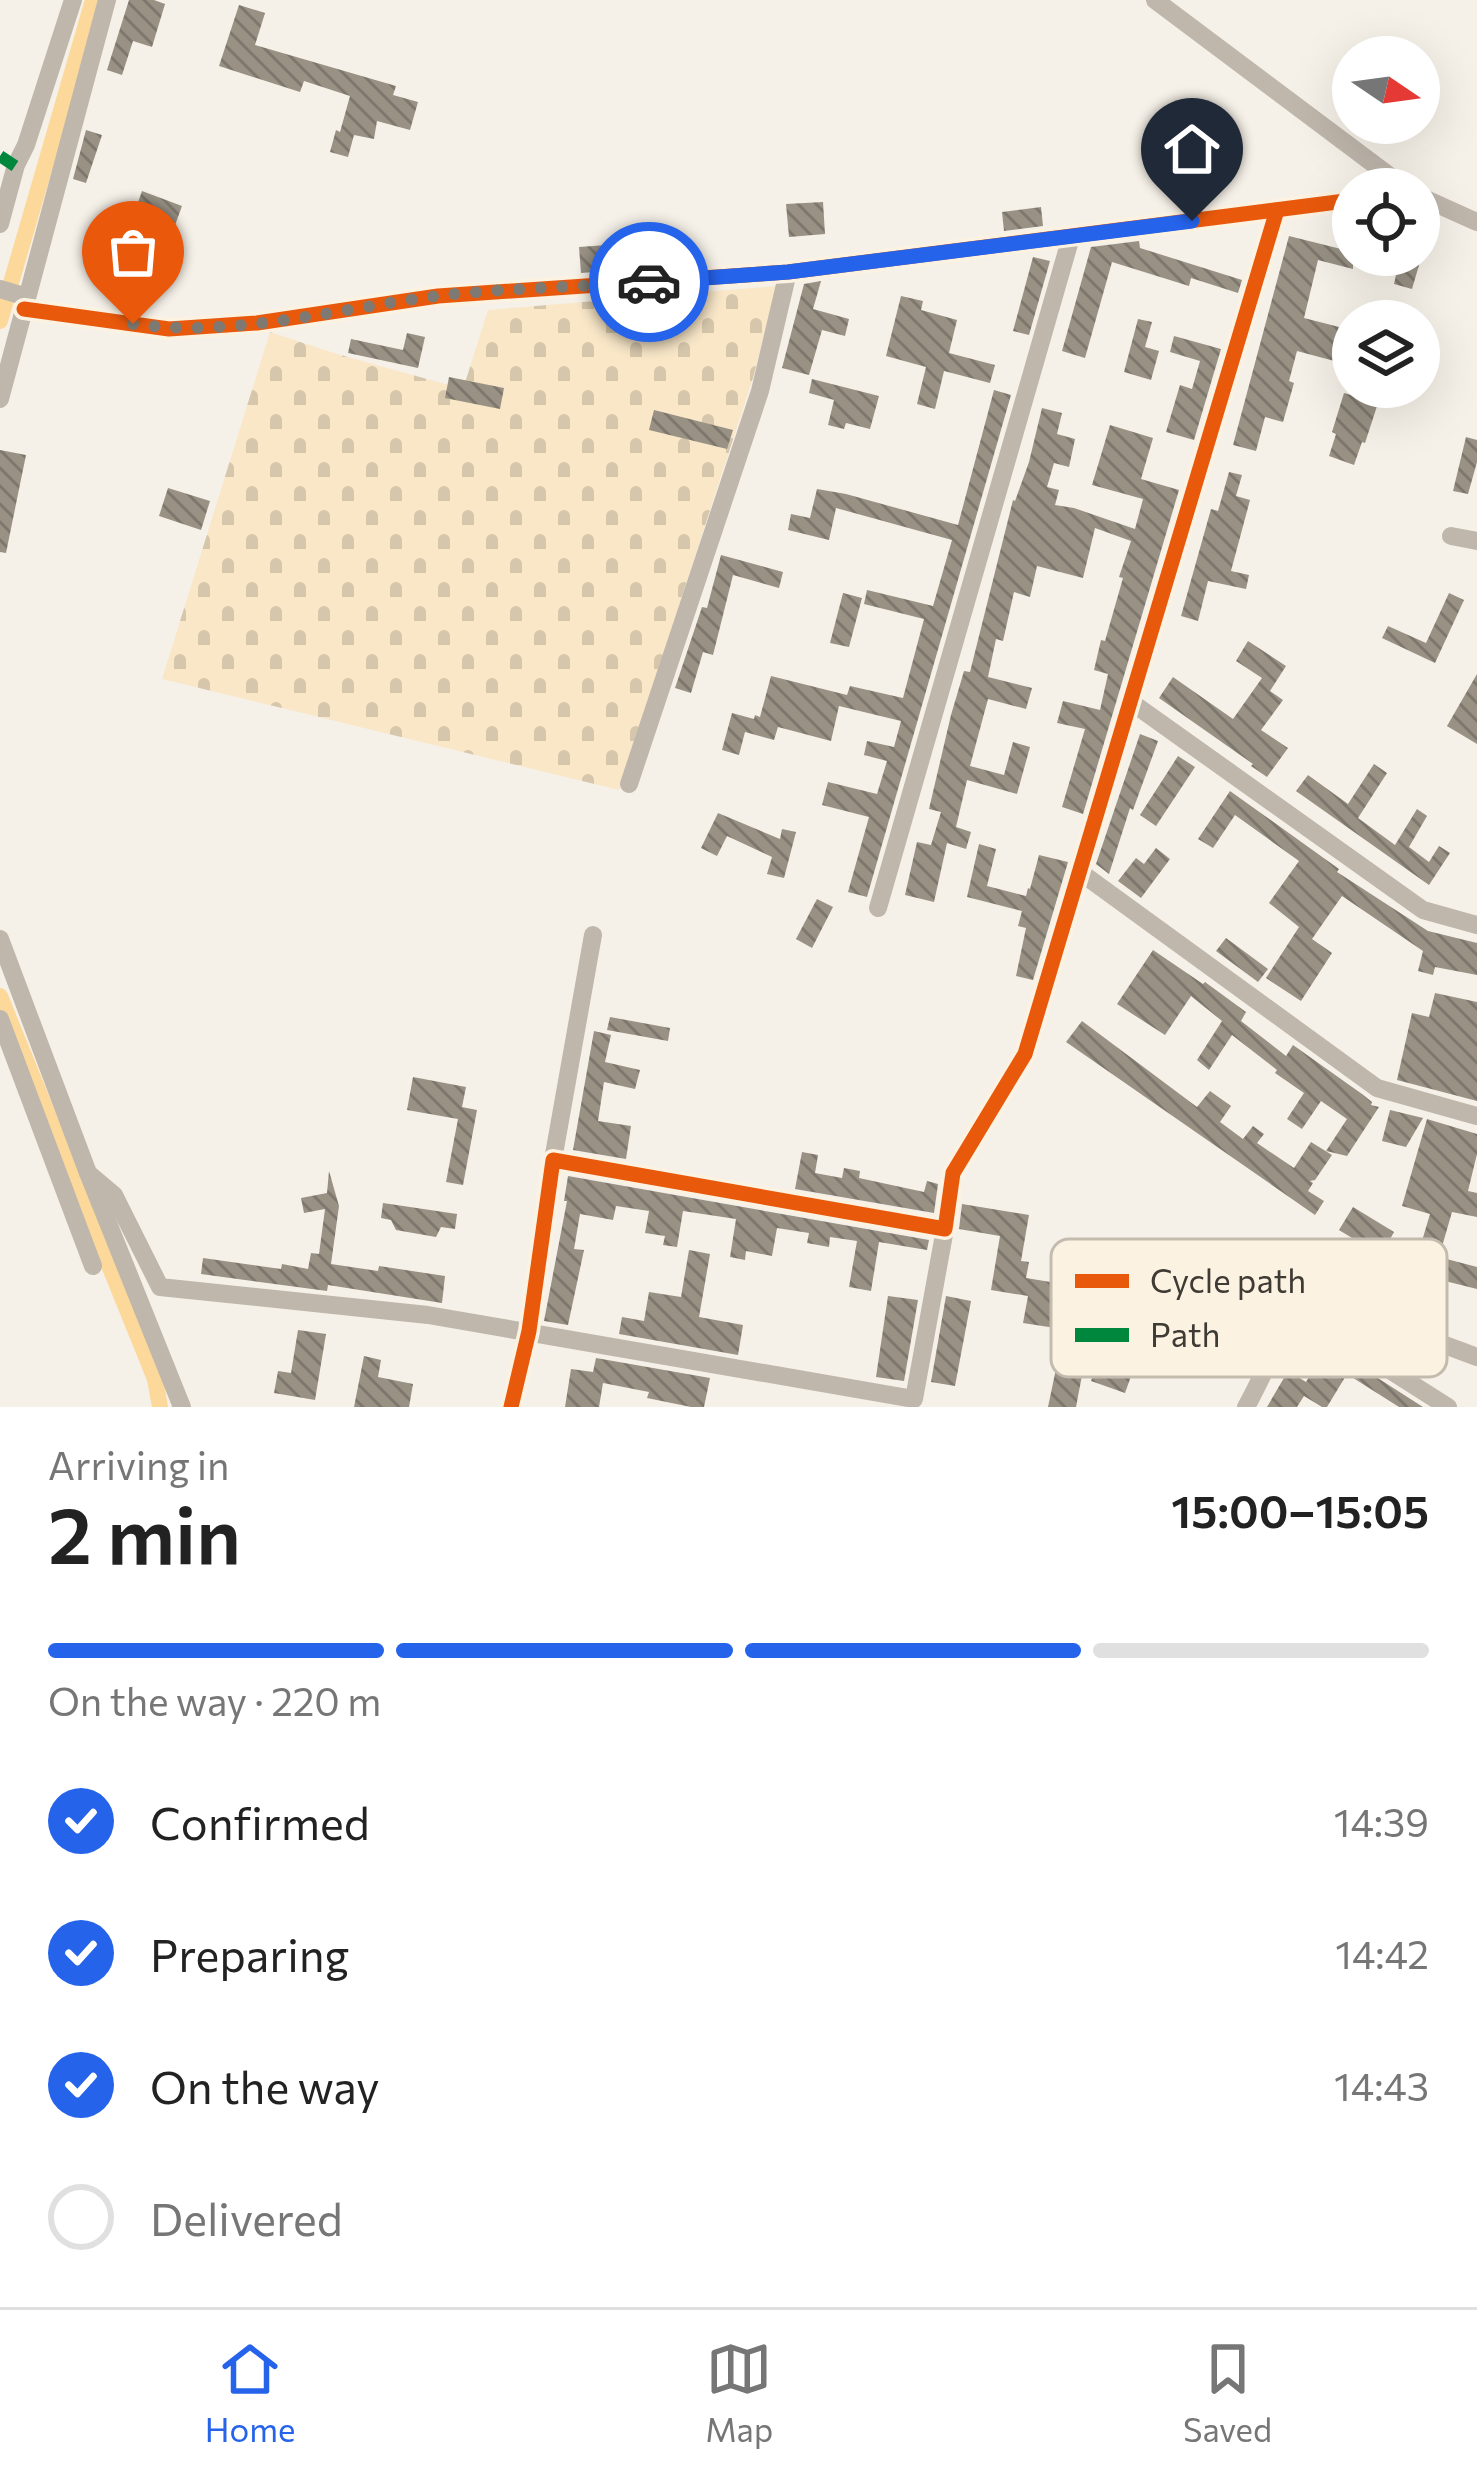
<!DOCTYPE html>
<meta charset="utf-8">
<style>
:root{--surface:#fff;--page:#f2f2f2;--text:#222;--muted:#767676;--line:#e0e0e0;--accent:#2563eb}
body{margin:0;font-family:Commissioner,sans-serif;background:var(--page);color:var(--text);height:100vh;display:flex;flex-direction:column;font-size:45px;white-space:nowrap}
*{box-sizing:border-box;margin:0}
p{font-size:39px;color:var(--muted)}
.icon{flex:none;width:66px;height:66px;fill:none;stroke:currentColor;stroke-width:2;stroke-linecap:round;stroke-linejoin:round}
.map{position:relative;height:1407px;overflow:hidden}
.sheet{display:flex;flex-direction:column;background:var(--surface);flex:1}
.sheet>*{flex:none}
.needle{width:78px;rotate:103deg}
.controls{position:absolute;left:1332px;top:36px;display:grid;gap:24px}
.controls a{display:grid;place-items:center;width:108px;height:108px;border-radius:50%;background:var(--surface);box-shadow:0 12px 48px #0002;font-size:60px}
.pin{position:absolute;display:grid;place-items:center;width:102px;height:102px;color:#fff;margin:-123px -51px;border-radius:50% 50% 50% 0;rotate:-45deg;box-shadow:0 0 12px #0007}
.pin .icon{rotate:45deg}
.courier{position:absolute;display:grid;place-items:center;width:120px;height:120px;margin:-60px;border:9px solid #2563eb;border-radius:50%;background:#fff;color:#222;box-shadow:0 3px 15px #0007}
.summary em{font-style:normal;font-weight:600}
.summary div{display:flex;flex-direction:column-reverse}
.summary{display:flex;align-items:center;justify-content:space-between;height:204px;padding:0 48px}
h1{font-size:78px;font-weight:600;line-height:90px}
.bar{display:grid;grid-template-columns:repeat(4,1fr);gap:18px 12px;align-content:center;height:144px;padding:0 48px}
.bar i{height:15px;border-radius:9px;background:var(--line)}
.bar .selected{background:var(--accent)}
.bar p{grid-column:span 4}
ol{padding:0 48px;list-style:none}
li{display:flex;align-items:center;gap:36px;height:132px}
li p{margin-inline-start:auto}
li .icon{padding:12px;border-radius:50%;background:var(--accent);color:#fff;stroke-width:4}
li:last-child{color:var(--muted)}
li i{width:66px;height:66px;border:6px solid var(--line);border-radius:50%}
.menu{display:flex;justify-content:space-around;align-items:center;height:168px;border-top:3px solid var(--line);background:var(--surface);font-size:33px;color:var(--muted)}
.menu a{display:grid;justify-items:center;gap:6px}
.menu .selected{color:var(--accent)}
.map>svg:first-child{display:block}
.cemetery{fill:url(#cemetery-stones)}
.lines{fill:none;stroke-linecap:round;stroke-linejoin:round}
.canal{stroke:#fcd89a;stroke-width:16}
.building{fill:url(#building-back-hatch)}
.street{stroke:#bfb7ac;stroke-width:18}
.quiet{stroke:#00873e;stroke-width:12;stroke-dasharray:24 12;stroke-linecap:butt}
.cycleway-casing{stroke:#fcf2e2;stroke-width:22}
.cycleway{stroke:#e8590c;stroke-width:15}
.done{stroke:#7e7a73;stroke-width:12;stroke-dasharray:0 21.6}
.route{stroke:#2563eb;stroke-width:15}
.key{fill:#fcf2e2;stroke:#c3bbae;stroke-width:3}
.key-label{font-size:33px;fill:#3e3a34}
</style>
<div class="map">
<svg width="1477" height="1407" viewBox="0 0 1477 1407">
<defs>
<pattern id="cemetery-stones" width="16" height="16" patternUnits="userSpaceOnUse" patternTransform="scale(3)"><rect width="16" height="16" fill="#f9e7c8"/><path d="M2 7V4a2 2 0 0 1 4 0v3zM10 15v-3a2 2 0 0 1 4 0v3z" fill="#d6c7ac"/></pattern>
<pattern id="building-back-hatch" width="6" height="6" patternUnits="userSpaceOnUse" patternTransform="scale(3)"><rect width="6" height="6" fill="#989184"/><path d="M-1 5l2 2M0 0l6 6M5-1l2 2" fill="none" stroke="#7d776d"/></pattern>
</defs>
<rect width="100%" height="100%" fill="#f6f1e8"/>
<path class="cemetery" d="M 777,286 L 753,378 L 619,790 L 162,679 L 270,332 L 337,354 L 463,389 L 488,310 Z"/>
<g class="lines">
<g class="canal">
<path d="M 0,321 L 93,0"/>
<path d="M 0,996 L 155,1379 L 160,1407"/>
</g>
</g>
<g class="building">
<path d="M 129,0 L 154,0 L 165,4 L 152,47 L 133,41 L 122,75 L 107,70 Z"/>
<path d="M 239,5 L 265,13 L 255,45 L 396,86 L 393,95 L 418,102 L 410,130 L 377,121 L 374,139 L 354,135 L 348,157 L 330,152 L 336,130 L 340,132 L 350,96 L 304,81 L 300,92 L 219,66 Z"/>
<path d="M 86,130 L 102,135 L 86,183 L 73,179 Z"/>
<path d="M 142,191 L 182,206 L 174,228 L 134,214 Z"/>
<path d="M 823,202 L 825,234 L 789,237 L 786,204 Z"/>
<path d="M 1041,207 L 1043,226 L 1004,231 L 1002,212 Z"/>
<path d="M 1289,236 L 1353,252 L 1353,255 L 1389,255 L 1401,259 L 1402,255 L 1422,255 L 1412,289 L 1394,284 L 1396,275 L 1353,262 L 1353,269 L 1318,260 L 1304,318 L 1343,328 L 1341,336 L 1353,339 L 1353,366 L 1297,351 L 1289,381 L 1294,383 L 1283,422 L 1265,417 L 1256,451 L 1233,445 Z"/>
<path d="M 1139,241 L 1140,248 L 1242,280 L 1238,293 L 1191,278 L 1189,286 L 1112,262 L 1085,358 L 1062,351 L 1091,247 Z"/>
<path d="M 607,245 L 608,271 L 581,273 L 579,247 Z"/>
<path d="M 1033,257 L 1050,261 L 1029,335 L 1013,331 Z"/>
<path d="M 821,281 L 813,309 L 849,319 L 845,336 L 822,330 L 809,375 L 782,368 L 804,284 Z"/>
<path d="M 901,296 L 923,301 L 921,310 L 957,320 L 949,353 L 995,365 L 990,383 L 944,371 L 935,409 L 917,404 L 926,367 L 886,356 Z"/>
<path d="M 1138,319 L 1152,322 L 1145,347 L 1159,351 L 1151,380 L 1124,372 Z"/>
<path d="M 407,333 L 425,337 L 418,368 L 348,353 L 351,339 L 403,350 Z"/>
<path d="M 1174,336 L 1221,349 L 1194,440 L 1166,432 L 1180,385 L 1192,389 L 1200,361 L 1170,352 Z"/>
<path d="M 449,377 L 504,388 L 500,409 L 445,398 Z"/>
<path d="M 812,379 L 879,396 L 870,429 L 846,423 L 844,429 L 828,425 L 834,400 L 809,393 Z"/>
<path d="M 994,390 L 1011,395 L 867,897 L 848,892 L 869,817 L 822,805 L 828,782 L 877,794 L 887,761 L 864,755 L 867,741 L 894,747 L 901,721 L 839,706 L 831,741 L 778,727 L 774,740 L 745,732 L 739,755 L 722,750 L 732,713 L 754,719 L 755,715 L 760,717 L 771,676 L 847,695 L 850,686 L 903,698 L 924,619 L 864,604 L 867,590 L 933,606 L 952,540 L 836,508 L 829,540 L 788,530 L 791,514 L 810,518 L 817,489 L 846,494 L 958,525 Z"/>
<path d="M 1344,393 L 1378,403 L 1365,443 L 1362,442 L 1354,465 L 1329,456 L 1336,434 L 1332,432 Z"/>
<path d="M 1042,408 L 1062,413 L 1057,434 L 1075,439 L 1069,467 L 1054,463 L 1047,487 L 1059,490 L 1055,505 L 1074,508 L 1135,529 L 1143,499 L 1092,485 L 1110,425 L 1153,438 L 1141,479 L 1179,490 L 1083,814 L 1062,807 L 1085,729 L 1057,723 L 1063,701 L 1100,710 L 1108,674 L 1094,670 L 1101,640 L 1105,641 L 1123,578 L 1119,577 L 1131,541 L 1095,528 L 1083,578 L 1037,566 L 1030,597 L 1014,592 L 1003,641 L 996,639 L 988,677 L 1032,688 L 1026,709 L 988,699 L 970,766 L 1004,775 L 1013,742 L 1030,747 L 1017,794 L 967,780 L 956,827 L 971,832 L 966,849 L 947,843 L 934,902 L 905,895 L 917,842 L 931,845 L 941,812 L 929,809 L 951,715 L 964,671 L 970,672 L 1013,500 L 1015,501 L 1029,462 Z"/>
<path d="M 654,410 L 733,430 L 727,449 L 649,430 Z"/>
<path d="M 1466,437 L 1477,440 L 1477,462 L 1468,494 L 1453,491 Z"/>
<path d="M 0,450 L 26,455 L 6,553 L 0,552 Z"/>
<path d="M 1229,472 L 1242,475 L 1236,496 L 1250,500 L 1231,571 L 1249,575 L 1246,589 L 1208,581 L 1198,621 L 1181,616 L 1211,509 L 1218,511 Z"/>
<path d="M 168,488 L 210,501 L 201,530 L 159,516 Z"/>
<path d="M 721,555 L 783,572 L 779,588 L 733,575 L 713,655 L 703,652 L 691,693 L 675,688 L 702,607 L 707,608 Z"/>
<path d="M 843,593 L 862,598 L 849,647 L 830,643 Z"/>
<path d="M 1449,593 L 1464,600 L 1435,663 L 1382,638 L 1388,626 L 1426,643 Z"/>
<path d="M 1248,641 L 1286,666 L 1270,691 L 1283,700 L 1261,730 L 1288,748 L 1267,777 L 1251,766 L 1253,764 L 1159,698 L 1173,677 L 1233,719 L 1262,678 L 1236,661 Z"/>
<path d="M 1477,674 L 1477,744 L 1447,726 Z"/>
<path d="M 1140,734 L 1158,741 L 1133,810 L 1130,808 L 1109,874 L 1096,864 Z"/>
<path d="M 1178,756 L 1195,767 L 1156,826 L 1140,815 Z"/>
<path d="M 1374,764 L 1387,773 L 1358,818 L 1395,845 L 1417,809 L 1427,816 L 1409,847 L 1429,862 L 1439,846 L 1450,853 L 1429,885 L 1296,791 L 1308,775 L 1348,804 Z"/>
<path d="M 1230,791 L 1339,869 L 1337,872 L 1428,931 L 1477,943 L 1477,975 L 1435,967 L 1433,975 L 1418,971 L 1423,951 L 1342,896 L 1312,939 L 1332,953 L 1301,1001 L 1266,978 L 1299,927 L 1269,903 L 1299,861 L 1235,815 L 1213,848 L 1198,839 Z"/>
<path d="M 718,813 L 780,839 L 782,829 L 796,832 L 784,878 L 767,874 L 772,857 L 727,836 L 717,856 L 701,848 Z"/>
<path d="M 979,844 L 996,849 L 987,886 L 1026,896 L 1028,888 L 1030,889 L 1039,855 L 1068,862 L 1033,980 L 1016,976 L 1026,928 L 1018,926 L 1022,911 L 967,897 Z"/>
<path d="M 1156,848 L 1170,859 L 1141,898 L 1118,881 L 1136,858 L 1144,864 Z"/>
<path d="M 817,899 L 833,907 L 812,948 L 796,939 Z"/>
<path d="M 1226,938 L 1268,969 L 1258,982 L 1216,951 Z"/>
<path d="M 1153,950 L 1203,984 L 1205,982 L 1246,1012 L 1241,1021 L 1286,1056 L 1293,1045 L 1362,1094 L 1372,1102 L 1371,1105 L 1379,1107 L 1347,1156 L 1326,1151 L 1347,1119 L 1321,1101 L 1302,1129 L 1287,1119 L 1304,1093 L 1275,1073 L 1277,1070 L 1232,1035 L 1209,1070 L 1197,1060 L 1222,1021 L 1191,996 L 1165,1035 L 1117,1004 Z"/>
<path d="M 1435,993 L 1477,1002 L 1477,1101 L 1397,1080 L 1412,1013 L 1429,1017 Z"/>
<path d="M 610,1017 L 670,1028 L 668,1041 L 607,1030 Z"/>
<path d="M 1082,1021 L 1197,1107 L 1210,1091 L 1231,1106 L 1220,1122 L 1243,1139 L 1253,1126 L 1264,1134 L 1257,1143 L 1294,1168 L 1311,1142 L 1332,1155 L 1315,1180 L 1310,1181 L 1313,1183 L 1308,1191 L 1324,1201 L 1315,1215 L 1066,1042 Z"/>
<path d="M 594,1031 L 611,1035 L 605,1062 L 640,1070 L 635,1089 L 604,1082 L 598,1121 L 631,1126 L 626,1159 L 573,1150 Z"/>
<path d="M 413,1077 L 466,1087 L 462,1107 L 477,1110 L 463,1185 L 446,1182 L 458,1119 L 407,1110 Z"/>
<path d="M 1390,1110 L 1423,1118 L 1406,1147 L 1382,1141 Z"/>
<path d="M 1427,1119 L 1477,1134 L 1477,1154 L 1468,1191 L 1477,1193 L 1477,1217 L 1452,1212 L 1439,1257 L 1477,1267 L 1477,1289 L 1389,1267 L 1390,1261 L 1339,1230 L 1353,1207 L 1394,1232 L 1388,1243 L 1419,1251 L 1430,1214 L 1402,1206 Z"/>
<path d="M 802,1152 L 818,1155 L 815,1173 L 842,1178 L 844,1168 L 860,1171 L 859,1178 L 924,1192 L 927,1181 L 938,1184 L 934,1213 L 795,1189 Z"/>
<path d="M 329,1171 L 339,1206 L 331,1264 L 378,1271 L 379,1266 L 445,1276 L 442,1303 L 328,1285 L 327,1291 L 201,1274 L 203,1258 L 281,1269 L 282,1264 L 308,1269 L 311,1253 L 319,1254 L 325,1209 L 304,1213 L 301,1198 L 327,1193 Z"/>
<path d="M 568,1176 L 929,1240 L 927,1250 L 879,1242 L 871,1291 L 849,1287 L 857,1241 L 830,1237 L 829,1247 L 807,1243 L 809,1233 L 777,1228 L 772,1256 L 746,1251 L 745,1260 L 730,1257 L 736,1219 L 683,1211 L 677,1247 L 663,1245 L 665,1236 L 645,1233 L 649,1211 L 616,1206 L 613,1220 L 580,1214 L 574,1249 L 584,1250 L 568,1325 L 544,1321 L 567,1201 L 564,1201 Z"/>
<path d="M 383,1203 L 457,1214 L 455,1229 L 441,1227 L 436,1237 L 396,1230 L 391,1220 L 381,1218 Z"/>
<path d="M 962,1204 L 1029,1215 L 1021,1261 L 1029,1262 L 1026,1278 L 1075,1286 L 1068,1330 L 1023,1323 L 1028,1296 L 991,1290 L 1000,1236 L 959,1229 Z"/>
<path d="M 689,1250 L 710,1254 L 699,1317 L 743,1325 L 738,1355 L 619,1334 L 622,1317 L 644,1321 L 649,1292 L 681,1297 Z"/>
<path d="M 888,1296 L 918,1300 L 904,1381 L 876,1377 Z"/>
<path d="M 946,1296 L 971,1301 L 955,1386 L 931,1382 Z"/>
<path d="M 1110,1328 L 1144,1340 L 1125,1393 L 1091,1381 Z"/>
<path d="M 298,1330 L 326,1334 L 315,1400 L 274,1393 L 278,1371 L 291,1373 Z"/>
<path d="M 1315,1336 L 1337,1352 L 1423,1407 L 1399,1407 L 1347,1374 L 1327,1407 L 1322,1407 L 1304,1396 L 1297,1407 L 1267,1407 L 1288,1371 L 1306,1382 L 1322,1356 L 1308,1347 Z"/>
<path d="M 364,1356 L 381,1360 L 378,1377 L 413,1384 L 409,1407 L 354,1407 Z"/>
<path d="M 596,1358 L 710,1378 L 704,1407 L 691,1407 L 647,1398 L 649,1392 L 603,1383 L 599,1407 L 565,1407 L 571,1369 L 593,1372 Z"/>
<path d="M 1057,1364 L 1083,1370 L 1076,1407 L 1048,1407 Z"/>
</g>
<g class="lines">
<g class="street">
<path d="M 1155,0 L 1407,189"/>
<path d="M 1419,196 L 1477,222"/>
<path d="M 0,224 L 16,165 L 26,145 L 73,0"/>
<path d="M 0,289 L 27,297"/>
<path d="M 24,309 L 169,329 L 257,323 L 438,296 L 788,272 L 1353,200"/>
<path d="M 0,399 L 107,0"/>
<path d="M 1451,536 L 1477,541"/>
<path d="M 1131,702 L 1423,910 L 1477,925"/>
<path d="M 629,784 L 760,391 L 788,272"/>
<path d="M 1080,872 L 1377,1088 L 1477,1116"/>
<path d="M 878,908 L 1071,237"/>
<path d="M 0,939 L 88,1173 L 182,1407"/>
<path d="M 0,1019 L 93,1266"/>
<path d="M 553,1160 L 593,935"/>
<path d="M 88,1173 L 114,1195 L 160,1287 L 428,1315 L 914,1399 L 945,1229"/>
<path d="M 1313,1318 L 1344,1341 L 1448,1407"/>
<path d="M 511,1407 L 529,1331 L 553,1160 L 945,1229 L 953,1173 L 1025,1054 L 1277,210"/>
<path d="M 1246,1407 C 1256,1390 1276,1344 1287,1332 C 1323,1293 1435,1342 1477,1357"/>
</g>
<path class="quiet" d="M 0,156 L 15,166"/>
<g class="cycleway-casing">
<g id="cycleway">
<path d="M 24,309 L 169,329 L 257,323 L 438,296 L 788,272 L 1353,200"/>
<path d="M 511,1407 L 529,1331 L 553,1160 L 945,1229 L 953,1173 L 1025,1054 L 1277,210"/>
</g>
</g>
<use href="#cycleway" class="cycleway"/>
</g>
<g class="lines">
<path class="done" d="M 133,324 C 233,338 336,309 436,296 C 506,288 578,287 649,282"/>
<path class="route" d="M 649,282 L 788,272 L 1192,221"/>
</g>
<rect x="1051" y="1239" width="396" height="138" rx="18" class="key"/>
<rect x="1075" y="1274" width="54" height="14" fill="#e8590c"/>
<rect x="1075" y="1328" width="54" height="14" fill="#00873e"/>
<g class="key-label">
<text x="1150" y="1293">Cycle path</text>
<text x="1150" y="1347">Path</text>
</g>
</svg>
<div class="controls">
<a><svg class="needle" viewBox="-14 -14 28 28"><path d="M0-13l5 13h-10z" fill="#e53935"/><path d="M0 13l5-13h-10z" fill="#767676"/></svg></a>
<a><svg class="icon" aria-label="locate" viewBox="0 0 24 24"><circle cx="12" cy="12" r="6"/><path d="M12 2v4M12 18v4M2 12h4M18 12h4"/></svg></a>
<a><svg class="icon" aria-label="layers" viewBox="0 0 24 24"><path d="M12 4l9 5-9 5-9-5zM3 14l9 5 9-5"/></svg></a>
</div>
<div class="pin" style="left:133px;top:324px;background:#ea580c"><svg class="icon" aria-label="bag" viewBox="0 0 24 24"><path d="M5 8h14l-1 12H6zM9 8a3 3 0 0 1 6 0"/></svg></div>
<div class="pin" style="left:1192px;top:221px;background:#1f2937"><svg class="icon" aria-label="home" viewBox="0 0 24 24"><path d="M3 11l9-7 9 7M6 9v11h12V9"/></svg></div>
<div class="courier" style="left:649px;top:282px"><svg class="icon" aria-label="car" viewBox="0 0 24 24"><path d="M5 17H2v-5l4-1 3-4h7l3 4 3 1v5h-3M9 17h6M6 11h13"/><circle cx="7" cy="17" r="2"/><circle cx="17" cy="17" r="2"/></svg></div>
</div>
<section class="sheet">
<div class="summary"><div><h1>2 min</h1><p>Arriving in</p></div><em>15:00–15:05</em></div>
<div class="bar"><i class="selected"></i><i class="selected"></i><i class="selected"></i><i></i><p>On the way · 220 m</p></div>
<ol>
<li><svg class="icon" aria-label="check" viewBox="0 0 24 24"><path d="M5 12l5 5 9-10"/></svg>Confirmed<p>14:39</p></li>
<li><svg class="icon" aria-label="check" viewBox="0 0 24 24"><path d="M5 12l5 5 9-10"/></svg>Preparing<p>14:42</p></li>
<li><svg class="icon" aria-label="check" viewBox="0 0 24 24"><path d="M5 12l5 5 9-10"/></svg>On the way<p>14:43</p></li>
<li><i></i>Delivered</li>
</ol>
</section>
<nav class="menu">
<a class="selected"><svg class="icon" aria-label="home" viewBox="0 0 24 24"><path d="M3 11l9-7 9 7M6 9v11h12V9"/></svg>Home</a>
<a><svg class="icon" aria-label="map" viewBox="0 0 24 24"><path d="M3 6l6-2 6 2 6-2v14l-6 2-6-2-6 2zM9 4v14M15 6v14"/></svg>Map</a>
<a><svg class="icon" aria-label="saved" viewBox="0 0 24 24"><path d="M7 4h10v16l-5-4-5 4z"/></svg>Saved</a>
</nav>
